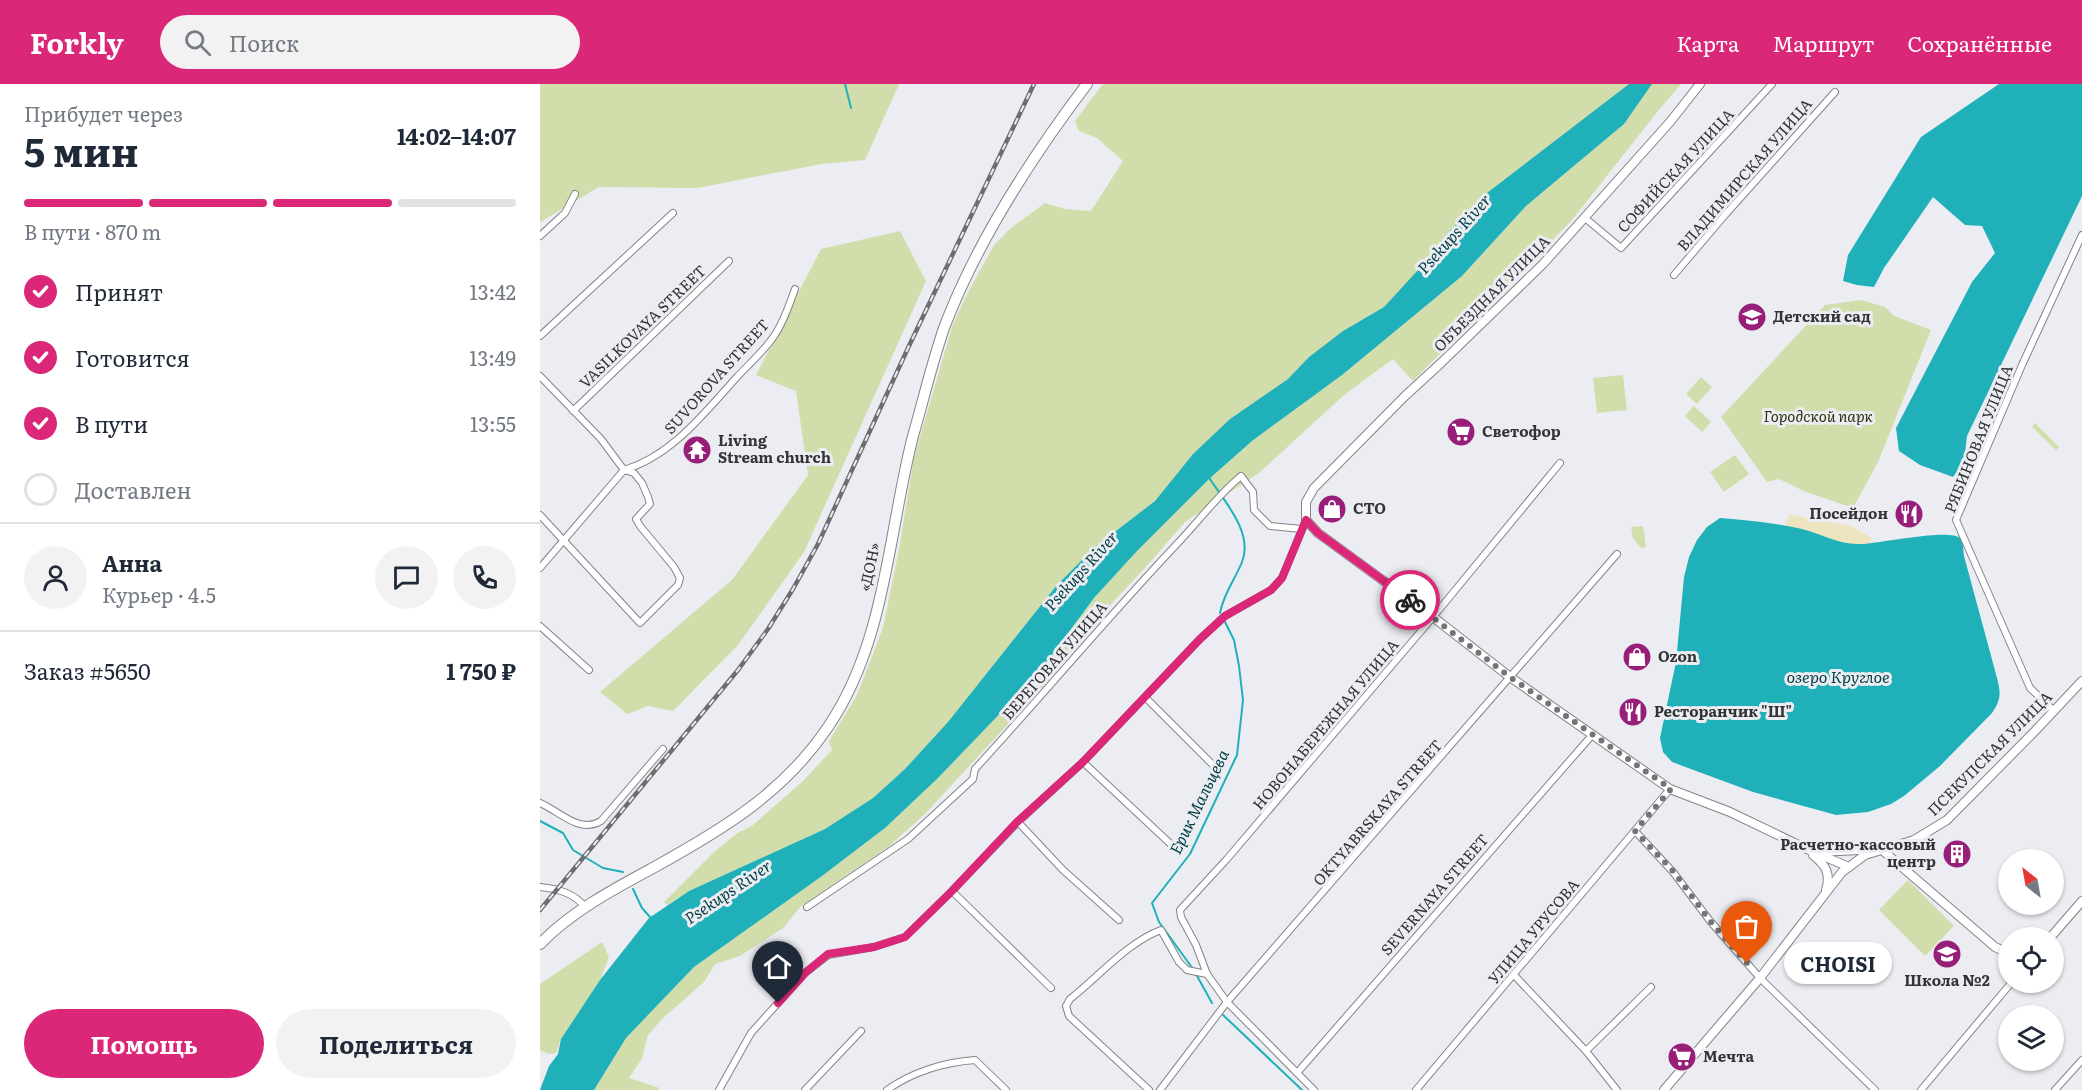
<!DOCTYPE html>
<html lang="ru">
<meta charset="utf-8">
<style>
:root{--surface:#fff;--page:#f2f2f3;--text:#1f2937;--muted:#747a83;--line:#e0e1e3;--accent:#db2777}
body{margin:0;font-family:Literata,serif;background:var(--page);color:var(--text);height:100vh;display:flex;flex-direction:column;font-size:22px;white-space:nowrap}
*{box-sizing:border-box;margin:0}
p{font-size:20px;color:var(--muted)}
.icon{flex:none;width:33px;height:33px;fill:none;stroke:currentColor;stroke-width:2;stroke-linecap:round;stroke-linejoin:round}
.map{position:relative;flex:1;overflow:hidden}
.drawer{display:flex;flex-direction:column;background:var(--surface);width:540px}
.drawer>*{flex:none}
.needle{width:39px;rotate:329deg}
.controls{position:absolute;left:1458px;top:765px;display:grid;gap:12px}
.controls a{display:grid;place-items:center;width:66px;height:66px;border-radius:50%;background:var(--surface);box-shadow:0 2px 4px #0004;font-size:30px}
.pin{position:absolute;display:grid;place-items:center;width:51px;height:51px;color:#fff;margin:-62px -26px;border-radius:50% 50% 50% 0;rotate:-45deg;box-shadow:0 0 6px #0007}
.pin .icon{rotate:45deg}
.courier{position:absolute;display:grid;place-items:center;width:60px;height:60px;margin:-30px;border:4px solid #db2777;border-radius:50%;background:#fff;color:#222;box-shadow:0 2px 8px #0007}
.bubble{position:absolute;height:42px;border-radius:21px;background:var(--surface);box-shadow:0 2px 4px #0004;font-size:20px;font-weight:700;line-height:42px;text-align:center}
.head em{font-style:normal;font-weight:700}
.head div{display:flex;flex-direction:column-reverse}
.head{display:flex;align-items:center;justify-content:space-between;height:102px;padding:0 24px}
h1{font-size:39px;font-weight:700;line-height:45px}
.bar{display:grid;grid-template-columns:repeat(4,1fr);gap:9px 6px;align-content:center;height:72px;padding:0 24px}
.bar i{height:8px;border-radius:4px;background:var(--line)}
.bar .on{background:var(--accent)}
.bar p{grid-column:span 4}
.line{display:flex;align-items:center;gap:15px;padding:0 24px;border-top:2px solid var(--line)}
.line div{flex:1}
.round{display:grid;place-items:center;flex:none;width:63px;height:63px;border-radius:32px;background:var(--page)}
ol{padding:0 24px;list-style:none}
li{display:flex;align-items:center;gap:18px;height:66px}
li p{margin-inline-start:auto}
li .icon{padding:6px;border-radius:50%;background:var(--accent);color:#fff;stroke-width:4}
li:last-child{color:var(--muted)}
li i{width:33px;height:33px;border:3px solid var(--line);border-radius:50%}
.cta{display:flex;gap:12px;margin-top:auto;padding:12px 24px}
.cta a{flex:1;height:69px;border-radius:36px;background:var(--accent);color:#fff;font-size:24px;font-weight:700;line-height:69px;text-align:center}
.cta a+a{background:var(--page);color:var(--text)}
header{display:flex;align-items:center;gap:36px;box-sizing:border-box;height:84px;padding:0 30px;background:var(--accent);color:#fff}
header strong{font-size:28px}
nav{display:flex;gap:33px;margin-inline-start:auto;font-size:21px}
.search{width:420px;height:54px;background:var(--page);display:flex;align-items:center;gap:15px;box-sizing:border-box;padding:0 21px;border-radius:33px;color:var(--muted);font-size:22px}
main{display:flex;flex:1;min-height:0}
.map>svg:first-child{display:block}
.green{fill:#d1ddaa}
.sand{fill:#eee4bf}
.water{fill:#1fb0ba}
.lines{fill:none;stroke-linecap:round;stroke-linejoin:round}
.stream{stroke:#1fb0ba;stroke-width:2}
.minor-casing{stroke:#828488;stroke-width:8}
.tertiary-casing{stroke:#828488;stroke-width:10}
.trunk-casing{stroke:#828488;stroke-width:12}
.minor{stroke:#fff;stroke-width:6}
.tertiary{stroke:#fff;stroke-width:8}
.trunk{stroke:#fff;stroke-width:10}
.rail-casing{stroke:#6d6e70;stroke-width:4.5}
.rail{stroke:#ecedf2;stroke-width:2;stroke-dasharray:7;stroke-linecap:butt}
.done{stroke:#737476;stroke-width:6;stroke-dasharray:0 10.8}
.route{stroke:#db2777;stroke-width:8}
.labels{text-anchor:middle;stroke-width:6;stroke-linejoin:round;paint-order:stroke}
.street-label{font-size:15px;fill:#323334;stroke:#ecedf2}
.poi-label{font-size:15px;font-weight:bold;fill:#323334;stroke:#ecedf2;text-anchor:start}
.park-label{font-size:15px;font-style:italic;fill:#2e3511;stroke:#ecedf2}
.water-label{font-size:16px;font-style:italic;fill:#003f43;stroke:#ecedf2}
</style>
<header>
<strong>Forkly</strong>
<div class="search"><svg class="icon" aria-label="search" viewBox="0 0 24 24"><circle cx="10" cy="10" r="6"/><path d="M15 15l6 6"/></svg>Поиск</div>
<nav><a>Карта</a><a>Маршрут</a><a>Сохранённые</a></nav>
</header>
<main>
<section class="drawer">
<div class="head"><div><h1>5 мин</h1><p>Прибудет через</p></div><em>14:02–14:07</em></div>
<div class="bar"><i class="on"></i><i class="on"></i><i class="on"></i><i></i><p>В пути · 870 m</p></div>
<ol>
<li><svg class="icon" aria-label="check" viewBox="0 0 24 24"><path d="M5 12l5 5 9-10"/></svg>Принят<p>13:42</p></li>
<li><svg class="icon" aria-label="check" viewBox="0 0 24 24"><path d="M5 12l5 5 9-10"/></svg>Готовится<p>13:49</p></li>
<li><svg class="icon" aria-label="check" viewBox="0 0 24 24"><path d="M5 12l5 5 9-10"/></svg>В пути<p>13:55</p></li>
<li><i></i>Доставлен</li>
</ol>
<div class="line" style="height:108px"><a class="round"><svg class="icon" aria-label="person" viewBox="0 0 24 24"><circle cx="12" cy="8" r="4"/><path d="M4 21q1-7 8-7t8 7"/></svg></a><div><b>Анна</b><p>Курьер · 4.5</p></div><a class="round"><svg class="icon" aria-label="chat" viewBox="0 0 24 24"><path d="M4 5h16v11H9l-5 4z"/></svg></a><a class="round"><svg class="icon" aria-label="phone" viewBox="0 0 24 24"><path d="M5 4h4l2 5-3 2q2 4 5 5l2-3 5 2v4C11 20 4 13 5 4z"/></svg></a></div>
<div class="line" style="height:78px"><div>Заказ #5650</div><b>1 750 ₽</b></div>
<div class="cta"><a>Помощь</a><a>Поделиться</a></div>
</section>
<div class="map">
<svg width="1542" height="1006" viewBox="0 0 1542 1006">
<rect width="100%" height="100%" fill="#ecedf2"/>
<g class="green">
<path d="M 0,0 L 359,0 L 325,76 L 281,80 L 158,104 L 59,103 L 0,138 Z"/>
<path d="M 563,0 L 1089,0 L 943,112 L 906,151 L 878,186 L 844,223 L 803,247 L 769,273 L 748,295 L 690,335 L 653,370 L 615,417 L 555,463 L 517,501 L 408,638 L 365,685 L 333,714 L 285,745 L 149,807 L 127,821 L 124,818 L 175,767 L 196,750 L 213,741 L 264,696 L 292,666 L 289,657 L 317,611 L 343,544 L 360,460 L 374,373 L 412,243 L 425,214 L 454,161 L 471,144 L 505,119 L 525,125 L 551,127 L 583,77 L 557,54 L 539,47 L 535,37 Z"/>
<path d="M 1112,0 L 1141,0 L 1118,27 L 1032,136 L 873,297 L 853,275 L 804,311 L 719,389 L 645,438 L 604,485 L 560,532 L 516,588 L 384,731 L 348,763 L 261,822 L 243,844 L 200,872 L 175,880 L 164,898 L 122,935 L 108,951 L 102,974 L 89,994 L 119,1004 L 118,1006 L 54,1006 L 86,954 L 154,883 L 282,792 L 345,744 L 397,695 L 497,591 L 554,514 L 597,467 L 669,395 L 712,357 L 802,291 L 922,192 L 986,122 L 1084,40 Z"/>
<path d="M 360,147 L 386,197 L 264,468 L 198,561 L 133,627 L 108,622 L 87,630 L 60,608 L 192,496 L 268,391 L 256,307 L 216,291 L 281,165 Z"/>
<path d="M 1321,216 L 1345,223 L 1354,232 L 1391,246 L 1338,378 L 1313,424 L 1266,408 L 1239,395 L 1227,398 L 1181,333 L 1285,221 Z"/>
<path d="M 1083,291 L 1087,326 L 1057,329 L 1053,294 Z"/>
<path d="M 1161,293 L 1172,303 L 1157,320 L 1146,310 Z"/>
<path d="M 1154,322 L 1171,338 L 1162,348 L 1145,332 Z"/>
<path d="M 1495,339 L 1519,363 L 1516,366 L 1492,343 Z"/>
<path d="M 1195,371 L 1209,390 L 1184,408 L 1170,388 Z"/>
<path d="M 1103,442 L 1106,463 L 1101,464 L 1093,454 L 1091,443 Z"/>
<path d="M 1368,796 L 1414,842 L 1385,872 L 1339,826 Z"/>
<path d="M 62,858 L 69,873 L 60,896 L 21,955 L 16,969 L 8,970 L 0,966 L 0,900 Z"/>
</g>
<path class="sand" d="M 1249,430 L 1311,442 L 1332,454 L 1329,460 L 1317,465 L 1245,442 Z"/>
<g class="water">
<path d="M 1089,0 L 1112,0 L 1084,40 L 986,122 L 922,192 L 802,291 L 712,357 L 669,395 L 597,467 L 554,514 L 497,591 L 397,695 L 345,744 L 282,792 L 154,883 L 86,954 L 54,1006 L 0,1006 L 9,982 L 18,970 L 21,955 L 60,896 L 109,834 L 149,807 L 285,745 L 333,714 L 365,685 L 408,638 L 517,501 L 555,463 L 615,417 L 653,370 L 690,335 L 748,295 L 769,273 L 803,247 L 844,223 L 878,186 L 906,151 L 943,112 Z"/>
<path d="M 1459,0 L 1542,0 L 1542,112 L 1427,352 L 1424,378 L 1413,393 L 1380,381 L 1359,367 L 1356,344 L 1432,198 L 1455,169 L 1442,142 L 1425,141 L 1393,113 L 1344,184 L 1334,203 L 1317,201 L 1303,197 L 1308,171 L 1381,53 Z"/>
<path d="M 1180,434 C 1207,436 1235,439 1262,445 C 1281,450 1300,461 1320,460 C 1337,460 1409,444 1420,454 C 1424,458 1423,466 1424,472 L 1457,594 C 1461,609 1461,616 1452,629 L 1400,682 L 1364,712 L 1351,720 L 1328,728 L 1296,731 L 1213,708 L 1132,678 L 1123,668 L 1120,654 L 1136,578 L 1144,493 L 1149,473 L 1157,456 L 1167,443 Z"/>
</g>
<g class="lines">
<g class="stream">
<path d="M 305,0 L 311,24"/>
<path d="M 668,392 C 683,416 714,448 702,478 C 694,498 684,508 680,529"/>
<path d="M 0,737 L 23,749 L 33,766 L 63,784 L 83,788"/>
<path d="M 93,805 L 102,824 L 110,833"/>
<path d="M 653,885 L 619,838 L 612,819 L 650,770 L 697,671 L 703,616 L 699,582 L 694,556 L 685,538"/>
<path d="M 656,890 L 672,919"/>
<path d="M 682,930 L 762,1006"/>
</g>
<g class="minor-casing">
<g id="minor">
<path d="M 1045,134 L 1081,164 L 1232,0"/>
<path d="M 0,152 L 25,129 L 35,110"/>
<path d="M 1134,191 L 1185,131 L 1295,8"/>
<path d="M 0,252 L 133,129"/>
<path d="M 0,292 L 61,355 L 84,386 L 94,389 L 102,399 L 108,413 L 110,420 L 96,435 L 100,442 L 134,483 L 140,494 L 138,501 L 100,539 L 0,431"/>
<path d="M 33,327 L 189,177"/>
<path d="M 0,484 L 84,386 C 132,372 165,328 197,293 C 209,280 224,267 234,252 C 244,238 249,221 255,205"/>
<path d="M 0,542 L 49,586"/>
<path d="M 606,614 L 676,684"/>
<path d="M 1514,627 L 1490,604 L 1416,436 L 1482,281 L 1542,151"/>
<path d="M 543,678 L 637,766"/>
<path d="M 0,719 C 21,728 39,750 61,737 L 123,665"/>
<path d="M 478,738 L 523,786 L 579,836"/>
<path d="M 1095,747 L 1133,788 L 1170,837 L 1220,894 L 1335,1006"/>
<path d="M 0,803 C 19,805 34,809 46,824"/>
<path d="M 412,807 L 511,904"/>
<path d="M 267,823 L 368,755 L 433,695 L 435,685 C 503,611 567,534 636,461 C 658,438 676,413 701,392 L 713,408 L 714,426 L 730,442 L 762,445"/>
<path d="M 974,891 L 1046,967 L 1077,1006"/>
<path d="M 1046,967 L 1111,903"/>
<path d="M 757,989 L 1053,650"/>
<path d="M 179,1006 L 211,949 L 265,889 L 288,871 L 334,863 L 365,853 L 412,807 L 478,738 L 543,678 L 660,555 L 685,532 L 731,506 L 742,494 L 766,436"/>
<path d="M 265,1006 L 321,947"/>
<path d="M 347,1006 C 372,988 405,978 435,976 L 466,1006"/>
<path d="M 609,1006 L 529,932 L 526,922 L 530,915 C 558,893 588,858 621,846 L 639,878 L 647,886 L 667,890"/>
<path d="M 620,1006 L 687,918 L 1077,470"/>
<path d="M 774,1006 L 687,918 L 667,890 L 656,861 L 641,833 L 640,826 L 687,775 L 893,533 L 1020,379"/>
<path d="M 876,1006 L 1130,705"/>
<path d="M 1381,1006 L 1472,898"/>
<path d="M 1515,1006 L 1542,976"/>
</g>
</g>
<g class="tertiary-casing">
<g id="tertiary">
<path d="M 1160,0 L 1130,38 L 1003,180 L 901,279 L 865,312 L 774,404 L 766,418 L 766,436 L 778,449 L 893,533 L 970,593 L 1130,705 L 1190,728 L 1269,766 L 1309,783"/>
<path d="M 1277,768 L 1341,765 L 1455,863 L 1468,869"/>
<path d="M 1273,771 C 1286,781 1291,790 1286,806"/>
<path d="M 1510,854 L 1542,817"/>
<path d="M 1124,1006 L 1220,894 L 1302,788 L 1325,771 L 1374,756 L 1407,736 L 1495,647 L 1542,597"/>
</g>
</g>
<g class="trunk-casing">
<path id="trunk" d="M 0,860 C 31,828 72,806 111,785 C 180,747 243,710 288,643 C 346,558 348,449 373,352 C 383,317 392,279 404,244 C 437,157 491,74 547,0"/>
</g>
<use href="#minor" class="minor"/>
<use href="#tertiary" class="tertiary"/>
<use href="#trunk" class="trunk"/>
<g class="rail-casing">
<path id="rail" d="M 0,826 L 198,586 L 228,545 L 253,505 L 278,460 L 368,264 L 494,0"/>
</g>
<use href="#rail" class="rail"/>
</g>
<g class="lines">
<path class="done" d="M 870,516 L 970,593 L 1131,705 L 1095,747 L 1134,788 L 1170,837 L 1207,879"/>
<path class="route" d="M 238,919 L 265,889 L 288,870 L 334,863 L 365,853 L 412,807 L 477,738 L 543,678 L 660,555 L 685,532 L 731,506 L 742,494 L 766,436 L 778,449 L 870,516"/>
</g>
<defs>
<g id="school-disc" transform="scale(1.5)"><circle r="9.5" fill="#981f79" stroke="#ecedf2"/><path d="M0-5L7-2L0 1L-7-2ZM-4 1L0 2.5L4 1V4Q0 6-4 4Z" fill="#fff"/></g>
<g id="supermarket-disc" transform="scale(1.5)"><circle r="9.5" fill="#981f79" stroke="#ecedf2"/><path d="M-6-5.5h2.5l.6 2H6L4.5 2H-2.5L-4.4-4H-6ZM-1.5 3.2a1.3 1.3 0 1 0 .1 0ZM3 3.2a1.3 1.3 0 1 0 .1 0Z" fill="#fff"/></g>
<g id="temple-disc" transform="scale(1.5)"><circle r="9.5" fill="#981f79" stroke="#ecedf2"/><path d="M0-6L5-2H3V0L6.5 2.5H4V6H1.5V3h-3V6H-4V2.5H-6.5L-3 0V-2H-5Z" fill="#fff"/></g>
<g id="shop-disc" transform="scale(1.5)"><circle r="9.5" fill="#981f79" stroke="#ecedf2"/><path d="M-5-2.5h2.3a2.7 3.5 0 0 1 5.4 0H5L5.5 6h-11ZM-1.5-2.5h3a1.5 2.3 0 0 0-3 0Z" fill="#fff"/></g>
<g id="restaurant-disc" transform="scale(1.5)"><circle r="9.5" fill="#981f79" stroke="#ecedf2"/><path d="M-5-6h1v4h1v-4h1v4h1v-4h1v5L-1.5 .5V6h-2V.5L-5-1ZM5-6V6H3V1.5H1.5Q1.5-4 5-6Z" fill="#fff"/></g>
<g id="building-disc" transform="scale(1.5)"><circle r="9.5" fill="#981f79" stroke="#ecedf2"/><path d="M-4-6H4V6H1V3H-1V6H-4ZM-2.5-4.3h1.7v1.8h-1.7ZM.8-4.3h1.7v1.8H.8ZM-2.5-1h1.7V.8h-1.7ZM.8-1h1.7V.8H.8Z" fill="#fff"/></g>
</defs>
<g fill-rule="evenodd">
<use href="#school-disc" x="1212" y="233"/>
<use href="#supermarket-disc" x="921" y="348"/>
<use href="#temple-disc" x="157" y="366"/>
<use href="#shop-disc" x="792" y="425"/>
<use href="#restaurant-disc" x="1369" y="430"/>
<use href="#shop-disc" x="1097" y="573"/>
<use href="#restaurant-disc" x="1093" y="628"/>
<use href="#building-disc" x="1417" y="770"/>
<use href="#school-disc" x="1407" y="870"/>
<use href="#supermarket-disc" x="1142" y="973"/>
</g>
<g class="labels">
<g class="street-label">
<text transform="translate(1136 87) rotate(-47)" y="5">СОФИЙСКАЯ УЛИЦА</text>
<text transform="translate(1205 91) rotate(-49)" y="5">ВЛАДИМИРСКАЯ УЛИЦА</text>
<text transform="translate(952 210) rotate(-45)" y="5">ОБЪЕЗДНАЯ УЛИЦА</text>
<text transform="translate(103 243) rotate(-44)" y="5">VASILKOVAYA STREET</text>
<text transform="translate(177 293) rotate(-48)" y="5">SUVOROVA STREET</text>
<text transform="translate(1439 355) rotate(-68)" y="5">РЯБИНОВАЯ УЛИЦА</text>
<text transform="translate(330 483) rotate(-78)" y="5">«ДОН»</text>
<text transform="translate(515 577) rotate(-49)" y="5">БЕРЕГОВАЯ УЛИЦА</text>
<text transform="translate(786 641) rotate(-50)" y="5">НОВОНАБЕРЕЖНАЯ УЛИЦА</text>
<text transform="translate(1450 670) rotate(-45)" y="5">ПСЕКУПСКАЯ УЛИЦА</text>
<text transform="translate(838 729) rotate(-49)" y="5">OKTYABRSKAYA STREET</text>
<text transform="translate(895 811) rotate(-49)" y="5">SEVERNAYA STREET</text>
<text transform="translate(994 848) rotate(-50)" y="5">УЛИЦА УРУСОВА</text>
</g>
<g class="poi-label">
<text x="1233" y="238">Детский сад</text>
<text x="942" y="353">Светофор</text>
<text x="178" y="362">Living<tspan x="178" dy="17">Stream church</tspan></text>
<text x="813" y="430">СТО</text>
<text x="1348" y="435" text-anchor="end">Посейдон</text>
<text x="1118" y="578">Ozon</text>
<text x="1114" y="633">Ресторанчик "Ш"</text>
<text x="1396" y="766" text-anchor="end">Расчетно-кассовый<tspan x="1396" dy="17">центр</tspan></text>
<text x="1407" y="902" text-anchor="middle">Школа №2</text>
<text x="1163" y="978">Мечта</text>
</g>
<g class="park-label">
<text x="1278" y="338">Городской парк</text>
</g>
<g class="water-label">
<text transform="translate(914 150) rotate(-48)" y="6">Psekups River</text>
<text transform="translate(541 487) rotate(-48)" y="6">Psekups River</text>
<text x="1298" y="599">озеро Круглое</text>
<text transform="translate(659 718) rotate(-64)" y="6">Ерик Мальцева</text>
<text transform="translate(188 808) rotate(-34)" y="6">Psekups River</text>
</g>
</g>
</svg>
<div class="controls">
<a><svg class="needle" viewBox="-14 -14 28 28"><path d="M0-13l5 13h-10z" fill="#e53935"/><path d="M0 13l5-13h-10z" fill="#747a83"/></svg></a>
<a><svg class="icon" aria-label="locate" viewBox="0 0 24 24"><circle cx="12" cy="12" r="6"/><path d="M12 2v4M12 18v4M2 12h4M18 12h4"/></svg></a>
<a><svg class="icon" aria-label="layers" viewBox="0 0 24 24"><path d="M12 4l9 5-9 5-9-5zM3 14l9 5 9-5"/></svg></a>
</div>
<div class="pin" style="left:1207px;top:879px;background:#ea580c"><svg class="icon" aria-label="bag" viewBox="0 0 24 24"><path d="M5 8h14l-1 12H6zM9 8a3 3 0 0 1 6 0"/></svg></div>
<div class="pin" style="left:238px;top:919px;background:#1f2937"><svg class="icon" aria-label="home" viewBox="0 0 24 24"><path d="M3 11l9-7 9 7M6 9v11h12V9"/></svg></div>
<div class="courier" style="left:870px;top:516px"><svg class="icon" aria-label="bike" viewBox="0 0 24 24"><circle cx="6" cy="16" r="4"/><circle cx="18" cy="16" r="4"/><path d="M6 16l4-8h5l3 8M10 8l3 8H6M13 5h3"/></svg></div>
<div class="bubble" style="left:1244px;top:858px;width:108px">CHOISI</div>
</div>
</main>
